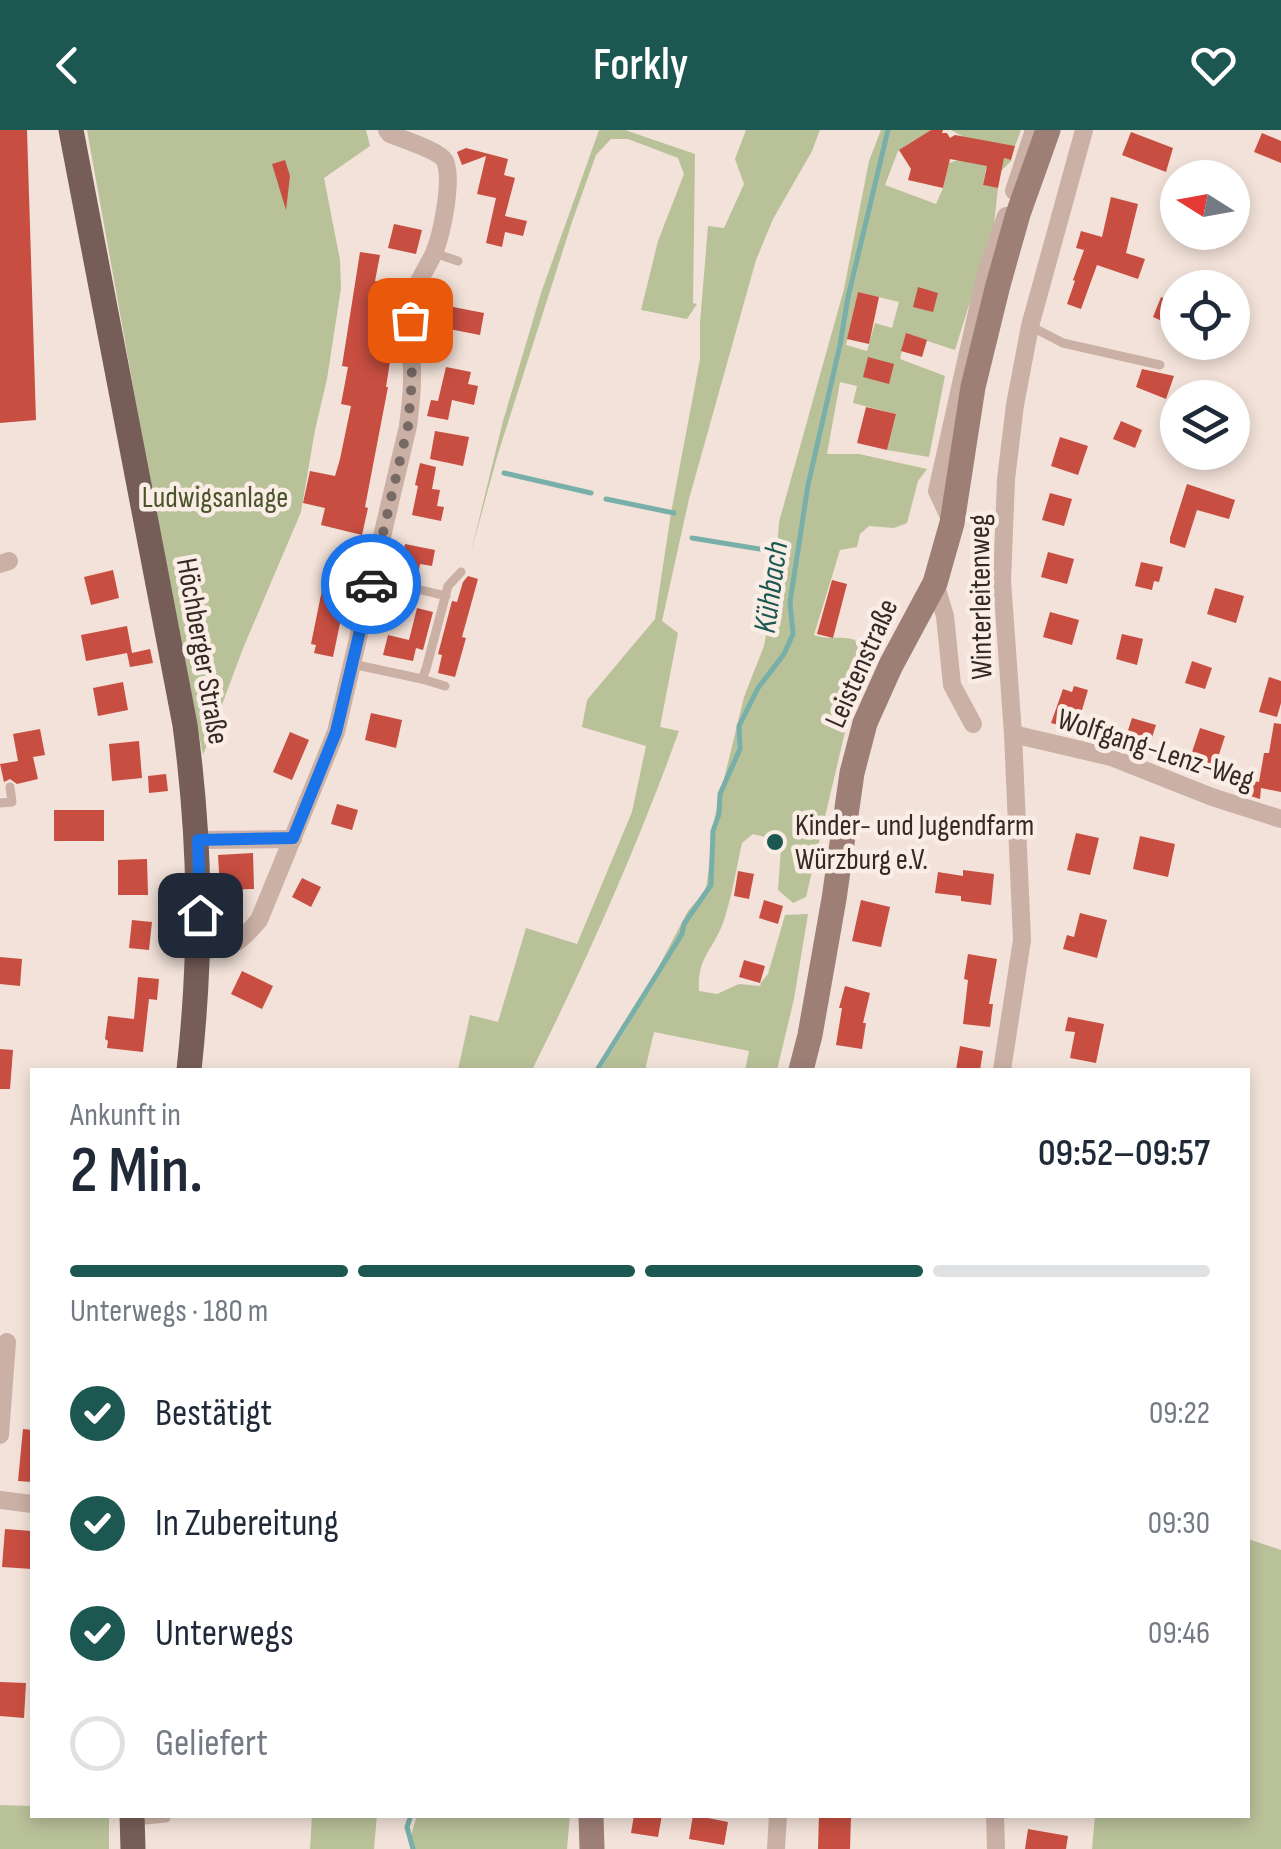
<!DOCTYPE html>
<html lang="de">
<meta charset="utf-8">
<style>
:root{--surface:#fff;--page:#f6f6f7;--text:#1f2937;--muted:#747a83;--line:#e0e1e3;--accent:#1c5752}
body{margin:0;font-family:"Sofia Sans Condensed",sans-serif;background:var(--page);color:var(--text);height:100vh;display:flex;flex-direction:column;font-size:38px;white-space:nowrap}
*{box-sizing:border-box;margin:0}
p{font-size:32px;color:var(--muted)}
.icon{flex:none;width:55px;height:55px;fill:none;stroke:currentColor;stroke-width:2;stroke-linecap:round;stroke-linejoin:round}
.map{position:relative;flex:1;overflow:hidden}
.side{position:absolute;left:30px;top:938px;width:1220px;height:750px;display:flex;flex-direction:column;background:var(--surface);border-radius:0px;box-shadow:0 5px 15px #0003}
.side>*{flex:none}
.needle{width:65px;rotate:281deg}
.controls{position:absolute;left:1160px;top:30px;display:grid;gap:20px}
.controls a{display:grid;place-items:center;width:90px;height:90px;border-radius:50%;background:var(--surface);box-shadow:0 5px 15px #0003;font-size:50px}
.pin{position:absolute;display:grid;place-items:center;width:85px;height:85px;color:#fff;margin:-42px;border-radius:20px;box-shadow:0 5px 15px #0006}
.courier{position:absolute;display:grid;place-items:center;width:100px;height:100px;margin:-50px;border:8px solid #1a73e8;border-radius:50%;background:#fff;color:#222;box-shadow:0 2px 12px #0007}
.summary em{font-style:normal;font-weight:600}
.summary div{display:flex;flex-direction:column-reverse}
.summary{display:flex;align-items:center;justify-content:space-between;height:170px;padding:0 40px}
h1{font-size:65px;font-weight:600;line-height:75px}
.bar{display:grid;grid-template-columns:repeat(4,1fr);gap:15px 10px;align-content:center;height:120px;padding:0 40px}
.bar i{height:12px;border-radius:8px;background:var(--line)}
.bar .on{background:var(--accent)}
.bar p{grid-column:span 4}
ol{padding:0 40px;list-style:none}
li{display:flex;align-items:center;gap:30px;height:110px}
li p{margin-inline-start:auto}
li .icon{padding:10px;border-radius:50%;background:var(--accent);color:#fff;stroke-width:4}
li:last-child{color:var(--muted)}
li i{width:55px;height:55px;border:5px solid var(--line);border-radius:50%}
header{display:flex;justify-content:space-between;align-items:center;height:130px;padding:0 40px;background:var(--accent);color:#fff;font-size:45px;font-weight:600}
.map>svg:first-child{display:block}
.green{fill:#b9c199;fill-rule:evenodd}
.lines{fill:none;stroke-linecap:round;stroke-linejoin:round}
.stream{stroke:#78afa9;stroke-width:5}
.building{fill:#c74e41}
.service{stroke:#cab0a5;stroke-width:9}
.minor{stroke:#cab0a5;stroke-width:18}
.secondary{stroke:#9d7f76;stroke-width:25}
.primary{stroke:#775d57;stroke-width:25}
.done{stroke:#776a65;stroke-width:10;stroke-dasharray:0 18}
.route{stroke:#1a73e8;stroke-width:12}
.poi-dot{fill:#1c5752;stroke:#f9ede5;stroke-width:4}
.labels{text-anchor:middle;stroke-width:9;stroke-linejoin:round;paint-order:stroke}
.park-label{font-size:30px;fill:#4a542a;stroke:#f9ede5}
.street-label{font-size:30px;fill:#352926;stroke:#f9ede5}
.poi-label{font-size:30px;fill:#352926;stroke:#f9ede5;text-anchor:start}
.water-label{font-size:32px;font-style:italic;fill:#1c5752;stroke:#f9ede5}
</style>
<header><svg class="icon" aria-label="back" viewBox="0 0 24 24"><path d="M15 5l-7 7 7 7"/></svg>Forkly<svg class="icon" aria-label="heart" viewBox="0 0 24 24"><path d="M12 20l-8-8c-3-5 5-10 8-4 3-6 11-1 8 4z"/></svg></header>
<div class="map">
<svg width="1281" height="1719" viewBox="0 0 1281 1719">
<rect width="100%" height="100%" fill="#f2e2d9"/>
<g class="green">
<path d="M 87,0 L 366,0 L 370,16 L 324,48 L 340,130 L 341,158 L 327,249 L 315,300 L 301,382 L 244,516 L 203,625 L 160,406 Z"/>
<path d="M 599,0 L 625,0 L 695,24 L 693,173 L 697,174 L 687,189 L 641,180 L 658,111 L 684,44 L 678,28 L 628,9 L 611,9 L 596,25 L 572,92 L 497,327 L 471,422 L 503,291 L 541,163 Z"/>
<path d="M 746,0 L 820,0 L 812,21 L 773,89 L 756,130 L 689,369 L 662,491 L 678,503 L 660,597 L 679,601 C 637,717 587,830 532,940 L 458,940 L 470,885 L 498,892 L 526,798 L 577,814 L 632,682 L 646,616 L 582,597 L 587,570 L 655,489 L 671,383 L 700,229 L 700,193 L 708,96 L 724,98 L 744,54 L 735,29 Z"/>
<path d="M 881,0 L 931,0 L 898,21 L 885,55 L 936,74 L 943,58 L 949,33 L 958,30 L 971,32 L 962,6 L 951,0 L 1021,0 L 1015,16 L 997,13 L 995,26 L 1012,30 L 1001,41 L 986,38 L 983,55 L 998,58 L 994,95 L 955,220 L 906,204 L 900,229 L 945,246 L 929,327 L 887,320 L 896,284 L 853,273 L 857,256 L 840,252 L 827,324 L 859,324 L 927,339 L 918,351 L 907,393 L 894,398 L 869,396 L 860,404 L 857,417 L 840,420 L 814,505 C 831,511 840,505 855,510 C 861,522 860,537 866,550 L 856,568 L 845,602 L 806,767 L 793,773 L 778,760 L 781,718 L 773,709 L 753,704 L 742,713 C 736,740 732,767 723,793 C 712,822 697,827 699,861 L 717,864 L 739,854 L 761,856 L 760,854 L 768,844 L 785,785 L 808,784 L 794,869 L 777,940 L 745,940 L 749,921 L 654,902 L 645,940 L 600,940 L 627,897 L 688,781 L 706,760 L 715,686 L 744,567 L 764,516 L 774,463 L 779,392 L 844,159 L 869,31 ZM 858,162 L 899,172 L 892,198 L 875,193 L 867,221 L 846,215 Z"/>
<path d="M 1248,1409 L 1281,1420 L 1281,1719 L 1092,1719 L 1095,1685 L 1248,1685 Z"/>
<path d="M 0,1675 L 32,1676 L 32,1685 L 109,1685 L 109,1719 L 0,1719 Z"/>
<path d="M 312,1685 L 377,1685 L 374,1719 L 310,1719 Z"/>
<path d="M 417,1685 L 570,1685 L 567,1719 L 412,1719 L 412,1702 Z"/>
</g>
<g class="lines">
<g class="stream">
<path d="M 504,343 L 591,363"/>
<path d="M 606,369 L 674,383"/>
<path d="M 692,408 L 766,420"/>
<path d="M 597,940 L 682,804 L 684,794 L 711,755 L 713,701 L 719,684 L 720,664 L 740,619 L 739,596 L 758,558 L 784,524 L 793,504 L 790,472 L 808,355 L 840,215 L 848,167 L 888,0"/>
<path d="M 411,1685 L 407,1697 L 413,1719"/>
</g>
</g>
<g class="building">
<path d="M 0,0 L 27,0 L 36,290 L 0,293 Z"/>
<path d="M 931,0 L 943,0 L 942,3 L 947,3 L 950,8 L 955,5 L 1015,16 L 1011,30 L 1004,28 L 998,58 L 983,55 L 987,36 L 950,29 L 943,58 L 908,50 L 911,39 L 899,20 Z"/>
<path d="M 1131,2 L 1173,18 L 1166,42 L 1122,25 Z"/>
<path d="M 1262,3 L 1281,11 L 1281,33 L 1254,22 Z"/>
<path d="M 466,18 L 508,29 L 504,45 L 515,48 L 505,86 L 527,91 L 523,106 L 505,102 L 502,117 L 486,113 L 496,68 L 477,64 L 486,26 L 462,35 L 457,22 Z"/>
<path d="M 285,30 L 290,46 L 286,80 L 272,34 Z"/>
<path d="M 1111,67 L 1138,74 L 1126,123 L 1145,129 L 1138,149 L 1097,135 L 1081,179 L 1067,174 L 1075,151 L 1073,150 L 1084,120 L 1076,118 L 1081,101 L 1102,107 Z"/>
<path d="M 394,94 L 422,100 L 416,124 L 388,118 Z"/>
<path d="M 360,122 L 380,125 L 375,151 L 396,154 L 387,205 L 394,206 L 386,257 L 388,257 L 365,377 L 368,378 L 362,405 L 321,395 L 325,378 L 303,373 L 310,341 L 335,346 L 340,329 L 351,276 L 341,274 L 348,237 L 342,236 Z"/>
<path d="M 918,157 L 938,163 L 933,182 L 913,177 Z"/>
<path d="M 858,162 L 879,167 L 869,214 L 847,209 Z"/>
<path d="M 1161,167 L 1178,174 L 1178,198 L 1153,187 Z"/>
<path d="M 448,176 L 484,183 L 480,205 L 444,198 Z"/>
<path d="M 906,203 L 927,210 L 922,227 L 901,221 Z"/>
<path d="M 868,227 L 894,234 L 889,254 L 863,247 Z"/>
<path d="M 446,237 L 471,242 L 468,254 L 478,256 L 474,275 L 452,270 L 448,290 L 427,286 L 431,270 L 438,271 Z"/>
<path d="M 1142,239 L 1174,246 L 1166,269 L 1136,257 Z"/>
<path d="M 866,277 L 896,284 L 887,320 L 857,313 Z"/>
<path d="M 1121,291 L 1142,300 L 1135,318 L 1113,309 Z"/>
<path d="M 435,301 L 469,307 L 463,336 L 430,329 Z"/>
<path d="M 1060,307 L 1088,316 L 1078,345 L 1051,336 Z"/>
<path d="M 420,333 L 436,337 L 432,359 L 440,360 L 437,376 L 444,377 L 441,391 L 412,385 L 418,356 L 415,355 Z"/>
<path d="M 1187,354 L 1235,370 L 1229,389 L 1197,380 L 1185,418 L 1170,413 L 1170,408 Z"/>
<path d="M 1050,363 L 1072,369 L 1064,396 L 1042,390 Z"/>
<path d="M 405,414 L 435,420 L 432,436 L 420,434 L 419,440 L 401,436 Z"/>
<path d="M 1048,422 L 1074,429 L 1067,454 L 1041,447 Z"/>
<path d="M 1141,432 L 1163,437 L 1159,452 L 1154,451 L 1152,460 L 1135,456 Z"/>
<path d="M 113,440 L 119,468 L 91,475 L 84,447 Z"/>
<path d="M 468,446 L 478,449 L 462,507 L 466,508 L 455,547 L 438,543 L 442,525 L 438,524 L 452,471 L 457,472 L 463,452 Z"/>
<path d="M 832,450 L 847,454 L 833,508 L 817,504 Z"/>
<path d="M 323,455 L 347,460 L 333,527 L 314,523 L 316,515 L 311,514 Z"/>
<path d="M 1215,458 L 1244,466 L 1236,493 L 1207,484 Z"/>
<path d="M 417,478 L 433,482 L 423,520 L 416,518 L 413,531 L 383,525 L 388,505 L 409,510 Z"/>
<path d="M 1050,482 L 1079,490 L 1072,515 L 1043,507 Z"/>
<path d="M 127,496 L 132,523 L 150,519 L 153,533 L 130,537 L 127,523 L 86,531 L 81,505 Z"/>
<path d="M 1122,504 L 1143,509 L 1137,535 L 1116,529 Z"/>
<path d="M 1192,531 L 1212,538 L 1205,559 L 1185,553 Z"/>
<path d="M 1269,547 L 1281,551 L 1281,573 L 1277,587 L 1259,582 Z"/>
<path d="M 123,552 L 128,580 L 98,586 L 93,558 Z"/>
<path d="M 1074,556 L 1088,560 L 1076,600 L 1051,593 L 1063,559 L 1072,562 Z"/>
<path d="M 371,583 L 402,590 L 396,618 L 365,610 Z"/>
<path d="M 1132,588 L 1156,595 L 1147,623 L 1123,616 Z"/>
<path d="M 1274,593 L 1281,594 L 1281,662 L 1261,658 L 1260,669 L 1244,664 L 1246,650 L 1259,652 L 1264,623 L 1269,623 Z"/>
<path d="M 1200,598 L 1225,606 L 1213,643 L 1188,634 Z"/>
<path d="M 40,599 L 45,625 L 33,627 L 38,649 L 17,654 L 10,649 L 4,652 L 0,634 L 18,631 L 13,604 Z"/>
<path d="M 290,602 L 309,610 L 292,650 L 273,642 Z"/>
<path d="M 139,611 L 142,648 L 112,651 L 109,614 Z"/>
<path d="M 166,644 L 168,661 L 149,663 L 148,646 Z"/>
<path d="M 337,674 L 358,680 L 352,700 L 331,694 Z"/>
<rect x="54" y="680" width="50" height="31"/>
<path d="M 1076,703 L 1099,708 L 1090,745 L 1067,740 Z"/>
<path d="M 1140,706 L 1175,714 L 1168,747 L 1133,739 Z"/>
<path d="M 253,723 L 254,759 L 220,760 L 218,725 Z"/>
<path d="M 147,729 L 148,765 L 118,765 L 118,730 Z"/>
<path d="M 963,740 L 994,744 L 991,775 L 961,771 L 961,766 L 935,763 L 938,742 L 963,746 Z"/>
<path d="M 738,741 L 754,744 L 749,769 L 734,766 Z"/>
<path d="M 302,748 L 321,757 L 311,777 L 292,767 Z"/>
<path d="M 764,770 L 783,776 L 778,794 L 759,788 Z"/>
<path d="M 861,770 L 890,777 L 881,817 L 852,811 Z"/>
<path d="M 1080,783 L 1107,790 L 1097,828 L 1063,819 L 1067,805 L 1074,807 Z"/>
<path d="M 132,790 L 152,792 L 149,820 L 129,818 Z"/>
<path d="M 968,824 L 997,829 L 989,874 L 993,874 L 990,897 L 963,894 L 968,850 L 964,849 Z"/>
<path d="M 0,827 L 22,829 L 20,856 L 0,854 Z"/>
<path d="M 744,830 L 765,836 L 760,853 L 739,847 Z"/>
<path d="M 242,841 L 273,856 L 262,879 L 231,864 Z"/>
<path d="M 138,847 L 159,849 L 157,870 L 149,869 L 143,922 L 107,918 L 108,911 L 105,909 L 108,886 L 134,889 Z"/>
<path d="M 845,856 L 870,863 L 863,893 L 866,893 L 862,919 L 836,915 L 842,878 L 839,878 Z"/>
<path d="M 1068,887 L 1104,894 L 1096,933 L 1070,928 L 1075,902 L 1065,901 Z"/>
<path d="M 960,916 L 983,921 L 980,940 L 956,940 Z"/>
<path d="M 0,919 L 13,920 L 10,959 L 0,959 Z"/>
<path d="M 23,1299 L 32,1300 L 32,1352 L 18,1351 Z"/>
<path d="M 5,1399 L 32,1401 L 32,1439 L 2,1437 Z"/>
<path d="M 0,1552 L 26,1553 L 24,1588 L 0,1586 Z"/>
<path d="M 634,1685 L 662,1685 L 658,1707 L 631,1703 Z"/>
<path d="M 693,1685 L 728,1692 L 724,1715 L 689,1709 Z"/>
<path d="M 819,1685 L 851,1685 L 850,1719 L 818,1719 Z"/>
<path d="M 1028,1699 L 1068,1706 L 1066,1719 L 1025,1719 Z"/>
</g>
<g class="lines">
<g class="service">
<path d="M 434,123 L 458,131"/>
<path d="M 1030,196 L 1063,213 L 1160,235"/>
<path d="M 372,448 L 446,466"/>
<path d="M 352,534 L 422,549 L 445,556"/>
<path d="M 422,549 L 426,539 L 448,456 L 461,442"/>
<path d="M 0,673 L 12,672 L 10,657"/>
<path d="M 135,1691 L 166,1688"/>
</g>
<g class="minor">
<path d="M 1014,61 L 1034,0"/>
<path d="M 952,393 L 937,361 L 984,151 L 1006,86"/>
<path d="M 0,434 L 9,431"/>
<path d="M 935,453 L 945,486 L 952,555 L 973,594"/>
<path d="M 1013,604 L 1111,627 L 1212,667 L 1281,689"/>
<path d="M 197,710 L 293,709"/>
<path d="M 199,820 C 230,820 240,813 259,790 L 336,602 L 408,296 C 410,280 412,265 412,249 C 413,224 407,197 411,172 C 415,153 427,139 434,123 C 442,104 453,50 445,31 C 440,21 402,9 390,4 L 387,0"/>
<path d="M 1002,940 L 1022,810 L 1013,604 L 1002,451 L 1006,349 L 1015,275 L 1030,196 L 1084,0"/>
<path d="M 0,1305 L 7,1212"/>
<path d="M 0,1370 L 32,1374"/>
<path d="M 995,1685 L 996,1719"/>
<path d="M 776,1719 L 778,1685"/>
</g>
<g class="secondary">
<path d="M 801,940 L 810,905 L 834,769 L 852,643 L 865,593 L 891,535 L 935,453 L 952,393 L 973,257 L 998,155 L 1018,84 L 1048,0"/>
<path d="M 591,1685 L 592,1719"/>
</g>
<g class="primary">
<path d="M 71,0 L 185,595 C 201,715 202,820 189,940"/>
<path d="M 132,1685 L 133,1719"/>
</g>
</g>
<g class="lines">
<path class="done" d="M 371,454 L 408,296 L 412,250 L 410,190"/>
<path class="route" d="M 200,785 L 198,710 L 293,708 L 336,602 L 371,454"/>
</g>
<circle class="poi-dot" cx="775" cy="712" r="10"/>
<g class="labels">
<g class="park-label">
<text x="215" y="377">Ludwigsanlage</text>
</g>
<g class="street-label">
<text transform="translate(980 467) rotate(-91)" y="10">Winterleitenweg</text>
<text transform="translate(203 521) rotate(80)" y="10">Höchberger Straße</text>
<text transform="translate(861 533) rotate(-66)" y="10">Leistenstraße</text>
<text transform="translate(1156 619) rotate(18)" y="10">Wolfgang-Lenz-Weg</text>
</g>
<g class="poi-label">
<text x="795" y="705">Kinder- und Jugendfarm<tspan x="795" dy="34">Würzburg e.V.</tspan></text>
</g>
<g class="water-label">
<text transform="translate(770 457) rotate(-82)" y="11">Kühbach</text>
</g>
</g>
</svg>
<div class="controls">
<a><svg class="needle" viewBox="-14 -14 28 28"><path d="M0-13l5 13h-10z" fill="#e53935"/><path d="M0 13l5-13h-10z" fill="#747a83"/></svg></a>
<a><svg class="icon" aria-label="locate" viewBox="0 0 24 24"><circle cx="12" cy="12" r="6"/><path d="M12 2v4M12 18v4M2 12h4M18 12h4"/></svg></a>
<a><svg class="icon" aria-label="layers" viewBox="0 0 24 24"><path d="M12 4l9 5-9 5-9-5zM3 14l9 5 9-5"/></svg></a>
</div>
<div class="pin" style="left:410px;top:190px;background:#ea580c"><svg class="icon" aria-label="bag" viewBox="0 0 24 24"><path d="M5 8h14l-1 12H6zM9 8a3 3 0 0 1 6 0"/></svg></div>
<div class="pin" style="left:200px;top:785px;background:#1f2937"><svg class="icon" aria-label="home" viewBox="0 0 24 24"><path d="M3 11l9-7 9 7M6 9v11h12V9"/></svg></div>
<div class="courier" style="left:371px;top:454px"><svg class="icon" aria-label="car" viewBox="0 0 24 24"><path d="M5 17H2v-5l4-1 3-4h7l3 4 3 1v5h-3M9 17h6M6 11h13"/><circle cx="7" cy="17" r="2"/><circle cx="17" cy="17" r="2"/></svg></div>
<section class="side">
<div class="summary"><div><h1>2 Min.</h1><p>Ankunft in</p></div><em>09:52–09:57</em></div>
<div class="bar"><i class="on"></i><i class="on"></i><i class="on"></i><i></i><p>Unterwegs · 180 m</p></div>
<ol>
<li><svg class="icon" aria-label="check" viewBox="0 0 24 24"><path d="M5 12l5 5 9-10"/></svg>Bestätigt<p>09:22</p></li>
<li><svg class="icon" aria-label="check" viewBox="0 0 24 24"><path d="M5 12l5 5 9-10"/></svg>In Zubereitung<p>09:30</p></li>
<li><svg class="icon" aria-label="check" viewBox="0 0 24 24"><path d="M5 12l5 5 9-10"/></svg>Unterwegs<p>09:46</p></li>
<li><i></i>Geliefert</li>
</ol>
</section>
</div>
